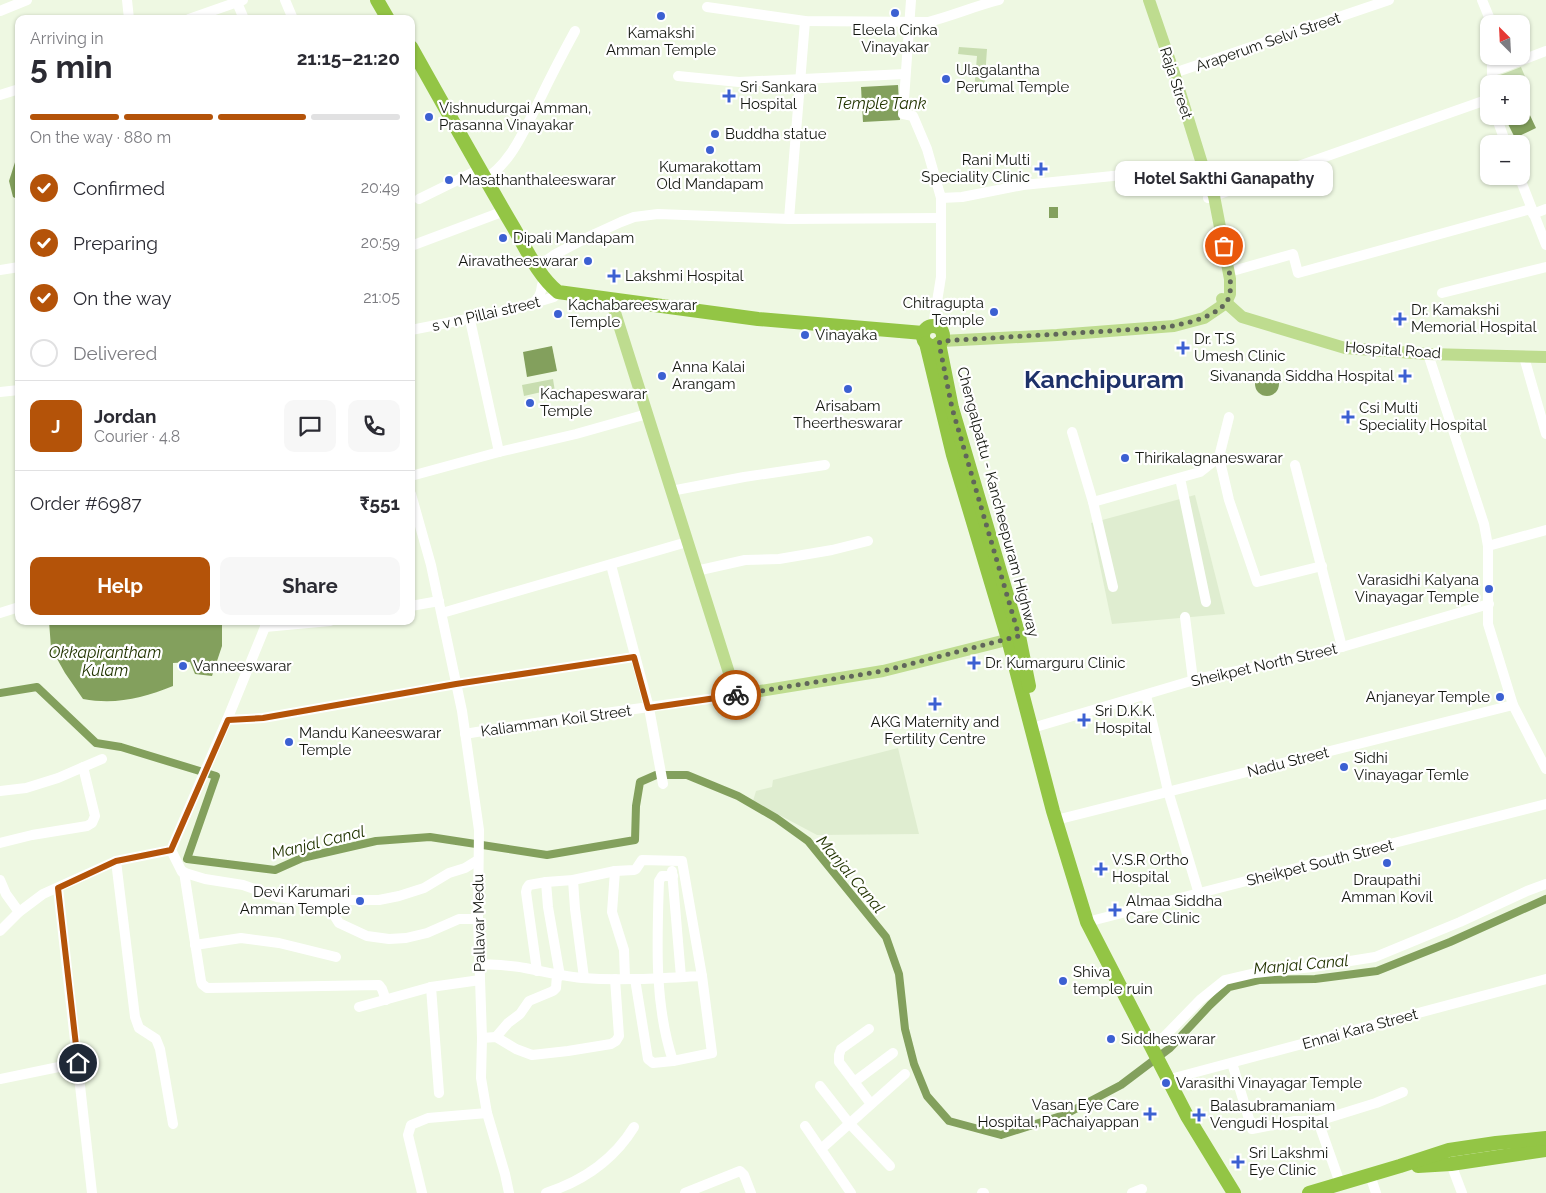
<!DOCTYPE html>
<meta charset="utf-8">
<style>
:root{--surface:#fff;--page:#f7f7f7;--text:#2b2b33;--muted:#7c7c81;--line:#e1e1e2;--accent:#b45309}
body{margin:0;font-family:Raleway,sans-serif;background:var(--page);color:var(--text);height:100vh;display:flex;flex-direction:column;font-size:19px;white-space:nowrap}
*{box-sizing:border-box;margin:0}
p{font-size:16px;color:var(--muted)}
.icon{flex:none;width:28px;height:28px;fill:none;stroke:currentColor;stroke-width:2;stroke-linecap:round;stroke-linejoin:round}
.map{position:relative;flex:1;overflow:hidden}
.details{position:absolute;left:15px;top:15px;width:400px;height:610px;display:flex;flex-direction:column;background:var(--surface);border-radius:10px;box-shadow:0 1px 4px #0004}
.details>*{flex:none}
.needle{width:32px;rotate:336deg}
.buttons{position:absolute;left:1480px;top:15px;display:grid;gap:10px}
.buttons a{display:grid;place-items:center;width:50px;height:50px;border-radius:10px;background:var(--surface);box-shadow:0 1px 4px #0004;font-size:25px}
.pin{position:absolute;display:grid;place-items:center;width:42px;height:42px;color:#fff;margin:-21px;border:2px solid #fff;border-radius:50%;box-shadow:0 1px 5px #0007}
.courier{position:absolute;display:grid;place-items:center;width:50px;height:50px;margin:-25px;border:4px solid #b45309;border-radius:50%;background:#fff;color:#222;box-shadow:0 1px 6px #0007}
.bubble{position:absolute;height:35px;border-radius:10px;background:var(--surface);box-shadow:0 1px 4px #0004;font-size:16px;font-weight:700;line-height:35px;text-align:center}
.head em{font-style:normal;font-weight:700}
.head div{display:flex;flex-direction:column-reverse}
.head{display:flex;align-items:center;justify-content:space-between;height:85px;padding:0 15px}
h1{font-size:32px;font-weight:700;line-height:38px}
.bar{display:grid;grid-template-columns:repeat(4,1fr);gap:8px 5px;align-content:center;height:60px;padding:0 15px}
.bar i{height:6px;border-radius:4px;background:var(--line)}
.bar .active{background:var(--accent)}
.bar p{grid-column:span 4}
.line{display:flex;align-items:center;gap:12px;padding:0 15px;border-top:1px solid var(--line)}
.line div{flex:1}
.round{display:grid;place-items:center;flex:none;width:52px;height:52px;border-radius:10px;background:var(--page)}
ol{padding:0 15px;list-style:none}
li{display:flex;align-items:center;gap:15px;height:55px}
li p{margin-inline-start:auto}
li .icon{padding:5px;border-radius:50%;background:var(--accent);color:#fff;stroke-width:4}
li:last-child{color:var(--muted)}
li i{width:28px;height:28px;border:2px solid var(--line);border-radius:50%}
.cta{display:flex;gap:10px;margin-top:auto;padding:10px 15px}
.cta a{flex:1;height:58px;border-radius:10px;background:var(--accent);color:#fff;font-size:20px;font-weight:700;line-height:58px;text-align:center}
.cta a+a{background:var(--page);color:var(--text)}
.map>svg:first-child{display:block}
.built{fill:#dfedd0}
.green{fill:#c8ddb0}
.water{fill:#83a05d}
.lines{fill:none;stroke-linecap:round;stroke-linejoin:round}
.canal{stroke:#83a05d;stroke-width:8}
.minor{stroke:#fff;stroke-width:10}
.major{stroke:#bedc8f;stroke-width:12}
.highway{stroke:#93c545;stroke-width:14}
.done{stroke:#60665a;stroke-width:5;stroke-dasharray:0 9}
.route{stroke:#b45309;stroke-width:6}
.poi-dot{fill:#3c60d2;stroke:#fff;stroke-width:2}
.labels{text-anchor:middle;stroke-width:4.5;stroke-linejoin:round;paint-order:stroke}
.poi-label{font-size:15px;fill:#141710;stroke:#fff;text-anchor:start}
.street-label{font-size:15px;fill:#141710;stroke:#fff}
.water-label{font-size:16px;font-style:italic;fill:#223400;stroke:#fff}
.town-label{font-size:25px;font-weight:bold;fill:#1e3169;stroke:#fff}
</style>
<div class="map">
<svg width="1546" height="1193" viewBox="0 0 1546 1193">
<rect width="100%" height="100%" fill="#eef8e2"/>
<g class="built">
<path d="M 1195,495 L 1225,614 L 1112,624 L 1091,523 Z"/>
<path d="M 898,748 L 919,834 L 817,835 L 753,801 L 756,791 L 772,787 L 773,780 Z"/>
</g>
<g class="green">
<path d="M 959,47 L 987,49 L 984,92 L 974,91 L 977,56 L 958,54 Z"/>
<path d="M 1521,67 L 1526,79 L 1521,82 L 1523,88 L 1521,89 L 1521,84 L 1495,84 L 1495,77 Z"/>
<path d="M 553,379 L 555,392 L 547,394 L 546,391 L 524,396 L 522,385 Z"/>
</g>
<g class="water">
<path d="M 898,85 L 900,120 L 863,122 L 861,87 Z"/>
<path d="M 1528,111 L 1536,128 L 1515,138 L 1506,120 L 1516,116 L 1521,116 L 1521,114 Z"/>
<path d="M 19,157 L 19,200 L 13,197 L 9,181 L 16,159 Z"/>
<rect x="1049" y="207" width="9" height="11"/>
<path d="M 552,346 L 557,371 L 527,377 L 523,352 Z"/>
<circle cx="1267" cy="384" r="12"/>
<path d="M 49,621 L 222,621 L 222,646 L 212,676 L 195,674 L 190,662 L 173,663 L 173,686 C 143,698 116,705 83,699 L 65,673 L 51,648 Z"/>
</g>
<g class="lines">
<path class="canal" d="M 0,693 L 37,687 L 96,743 L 121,747 L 216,776 L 187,859 L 275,870 L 302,858 L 376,841 L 430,837 L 547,855 L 635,840 L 636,806 L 640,782 L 656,775 L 687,775 L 738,796 L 776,818 L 808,841 L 886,937 L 899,974 L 905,1029 L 914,1064 L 927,1096 L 949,1121 L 1001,1135 L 1064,1115 L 1121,1085 L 1170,1048 L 1210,1005 L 1229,987 L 1259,980 L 1315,979 L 1377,971 L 1450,942 L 1546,899"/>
<g class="minor">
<path d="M 127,0 L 129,19"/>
<path d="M 236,0 L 244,19"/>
<path d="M 285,0 L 293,19"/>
<path d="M 911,0 L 903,114 L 913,116 L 927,149 L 941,198 L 962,197 L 1023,185 L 1203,167"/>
<path d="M 1482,0 L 1489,17 L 1490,24"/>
<path d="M 707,7 L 805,21 L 928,22 C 952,16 975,6 999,0"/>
<path d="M 0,11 L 27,0"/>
<path d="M 189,19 L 243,0"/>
<path d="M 1493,71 L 1546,51"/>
<path d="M 1174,73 L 1389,0"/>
<path d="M 678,76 L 739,82 L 905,74"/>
<path d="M 1492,84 L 1492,56"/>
<path d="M 0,95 L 19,89"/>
<path d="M 1496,116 L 1506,144"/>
<path d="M 1519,176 L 1546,245"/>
<path d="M 480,182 C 511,166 525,128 540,99 C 551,76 563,53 575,31"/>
<path d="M 1208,198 L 1489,99"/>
<path d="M 419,199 L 480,169"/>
<path d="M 1533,214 L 1546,209"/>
<path d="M 789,219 L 805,21"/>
<path d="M 411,246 L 499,213"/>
<path d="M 537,267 L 554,255 L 586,238 L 621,222 L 634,217 L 658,214 L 789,219 L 941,218"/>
<path d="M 0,270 L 19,267"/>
<path d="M 1229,272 L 1293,254 L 1298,273 L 1531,209"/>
<path d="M 1442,293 L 1546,267"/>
<path d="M 533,303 C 539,298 541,294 542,285"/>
<path d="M 470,320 L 499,452 L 576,434 L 647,414"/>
<path d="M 933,326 L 941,277 L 941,198"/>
<path d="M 411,330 L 508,311 L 554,297 L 558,292"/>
<path d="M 1428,354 L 1484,524 L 1488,546 L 1488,624 L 1513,705 L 1546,769"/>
<path d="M 1524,357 L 1546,434"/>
<path d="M 0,392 L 19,390"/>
<path d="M 1072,432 L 1093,502 L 1113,587"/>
<path d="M 1219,457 L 1229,500 L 1257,582 L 1322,566"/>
<path d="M 1295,465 L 1342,647"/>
<path d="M 411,476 L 499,452"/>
<path d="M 1180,478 L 1206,602"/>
<path d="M 671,491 L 744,477 L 825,465"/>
<path d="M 411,494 L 431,565 L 462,711 L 479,830 L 478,919 L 482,1038 L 481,1078 L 487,1113 L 505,1174 L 509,1193"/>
<path d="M 1093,502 L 1200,472 L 1219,457 L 1229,417"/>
<path d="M 1488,546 L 1546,530"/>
<path d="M 611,565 L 649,708 L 663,784"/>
<path d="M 696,571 L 745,560 L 779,559 L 832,550 L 868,541"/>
<path d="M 411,606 L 439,601"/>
<path d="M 0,613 L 19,607"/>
<path d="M 442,613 L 687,542"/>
<path d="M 1185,617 L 1193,680"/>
<path d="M 265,627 L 330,621"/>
<path d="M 1146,695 L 1168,791 L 1199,894"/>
<path d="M 227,720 L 263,718 L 456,684 L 634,657"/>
<path d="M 1039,726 L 1201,678 L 1273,664 L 1342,647 L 1489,604"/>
<path d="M 465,734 C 555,719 646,708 736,695"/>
<path d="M 0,791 L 26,788 L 58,778 L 102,759"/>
<path d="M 1056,820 L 1513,705"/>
<path d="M 0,843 L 32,835 L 87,826 L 92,823 L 95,816 L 83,767"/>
<path d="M 171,850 L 182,872 L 205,879 L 243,885 L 277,897 L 299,900 L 379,900 L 399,896 L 424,888 L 449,873 L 465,868 L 478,860"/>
<path d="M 116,861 L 135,1017 L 139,1028 L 156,1039 L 160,1049 L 173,1124"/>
<path d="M 615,871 L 612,912 L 624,950 L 625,979"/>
<path d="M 672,871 L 681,977"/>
<path d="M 184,872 L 201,981 L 202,984 L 207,988 L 379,985 L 382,989 L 386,1000"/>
<path d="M 673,876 L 662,876 L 659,881 C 657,941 654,1004 673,1061"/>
<path d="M 0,880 L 6,894 L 19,912"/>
<path d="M 573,880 L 575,909 L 584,978"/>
<path d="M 58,888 L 92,1193"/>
<path d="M 339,900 L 334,915 L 339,923 L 367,936 L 389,939 L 406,938 L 427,933 L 459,919 L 478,919"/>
<path d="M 1087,922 L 1546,804"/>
<path d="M 0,931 L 19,912 L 43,894 L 116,861 L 171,850 L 227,720 L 265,627 L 265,621"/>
<path d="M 195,945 L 241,938 L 279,943 L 336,957"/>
<path d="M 479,964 C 495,965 510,965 525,968 C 545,972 563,976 582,978 C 622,981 662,978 702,976 L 682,861 L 642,860 L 636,869 L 634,870 L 615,871 L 573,880 L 546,882 L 548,907 L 560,976"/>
<path d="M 537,971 L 526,892 L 527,888 L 529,885 L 546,882"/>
<path d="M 635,979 L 648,1059 L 653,1063 L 673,1061 L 712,1053 L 702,976"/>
<path d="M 359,1007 L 431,987"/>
<path d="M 869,1029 L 841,1049 L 839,1055 L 839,1062 L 871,1104"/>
<path d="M 496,1037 L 508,1023 L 520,1014 L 529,1001 L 553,991 L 556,988 L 557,975"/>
<path d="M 482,1038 L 496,1037 L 516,1049 L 532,1055 L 568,1051 L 611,1044 L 616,1041 L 619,1036 L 615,979"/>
<path d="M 1155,1043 L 1165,1036 L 1200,1000 L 1225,980 L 1255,973 L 1313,967 L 1375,957 L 1460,922 L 1527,891 L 1546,884"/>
<path d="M 1232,1063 L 1252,1129 L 1295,1121 L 1318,1121"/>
<path d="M 1174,1078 L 1546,979"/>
<path d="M 0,1079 L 78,1063"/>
<path d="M 854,1082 L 893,1053"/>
<path d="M 820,1086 L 849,1123 L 890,1166"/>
<path d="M 439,1093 L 431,987 L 480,980"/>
<path d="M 805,1126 L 851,1193"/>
<path d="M 821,1149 L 905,1074"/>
<path d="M 1451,1164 L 1462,1193"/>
<path d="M 1370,1175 L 1376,1193"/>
<path d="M 1340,1183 L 1318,1121 L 1376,1103 L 1403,1092"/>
<path d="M 422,1193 L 408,1135 L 411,1125 L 428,1118 L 487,1113"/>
<path d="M 546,1193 C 583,1181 613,1161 634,1127"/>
<path d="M 685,1193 L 740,1171 L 744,1175 L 751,1193"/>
<path d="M 982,1193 L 984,1193"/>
<path d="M 1132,1193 L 1142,1189"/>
</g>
<g class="major">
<path d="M 1222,299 L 1242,317 L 1345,348 L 1428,354 L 1546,357"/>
<path d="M 612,300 L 613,306 L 736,695 L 883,671 L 1018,637"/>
<path d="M 942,341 L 1057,335 L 1174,326 L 1204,318 L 1226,303 L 1230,294 L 1230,279 L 1214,196 L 1203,167 L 1174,73 L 1149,0"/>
</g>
<g class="highway">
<path d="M 377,0 L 388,19"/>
<path d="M 411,47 C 444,106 477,165 511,223 C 525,246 537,275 558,292 L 758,319 L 923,333"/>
<circle cx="933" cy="336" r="10"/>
<path d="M 926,343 L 953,455 L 1008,639 L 1053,811 L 1087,922 L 1187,1116 L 1234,1193"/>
<path d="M 939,343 L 952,408 L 1019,636 L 1029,686"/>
<path d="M 1418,1166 L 1451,1164 L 1546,1150"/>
<path d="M 1309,1193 L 1400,1166 L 1449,1150 L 1496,1143 L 1546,1138"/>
</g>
</g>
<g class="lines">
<path class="done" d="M 736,695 L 883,671 L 1019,636 L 952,408 L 939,343 L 942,341 L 1158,328 C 1177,326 1227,317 1230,293 C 1232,278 1227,261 1224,246"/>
<path class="route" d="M 78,1063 L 58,888 L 116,861 L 171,850 L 228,720 L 263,718 L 456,684 L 634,657 L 648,708 L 736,695"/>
</g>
<g class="poi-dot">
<circle cx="895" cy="13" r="5"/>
<circle cx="661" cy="16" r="5"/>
<circle cx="946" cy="79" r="5"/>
<path d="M726.5 88.5h5v5h5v5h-5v5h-5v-5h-5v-5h5z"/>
<circle cx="429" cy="117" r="5"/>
<circle cx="715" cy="134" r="5"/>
<circle cx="710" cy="150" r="5"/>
<path d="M1038.5 161.5h5v5h5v5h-5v5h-5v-5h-5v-5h5z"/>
<circle cx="449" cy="180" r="5"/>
<circle cx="503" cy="238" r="5"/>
<circle cx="588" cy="261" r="5"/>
<path d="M611.5 268.5h5v5h5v5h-5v5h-5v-5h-5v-5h5z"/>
<circle cx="994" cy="312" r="5"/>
<circle cx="558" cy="314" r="5"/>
<path d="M1397.5 311.5h5v5h5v5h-5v5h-5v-5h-5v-5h5z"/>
<circle cx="805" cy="335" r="5"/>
<path d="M1180.5 340.5h5v5h5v5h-5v5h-5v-5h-5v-5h5z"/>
<circle cx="662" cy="376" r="5"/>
<path d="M1402.5 368.5h5v5h5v5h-5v5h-5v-5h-5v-5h5z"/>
<circle cx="848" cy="389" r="5"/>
<circle cx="530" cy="403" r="5"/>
<path d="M1345.5 409.5h5v5h5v5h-5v5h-5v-5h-5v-5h5z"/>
<circle cx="1125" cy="458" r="5"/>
<circle cx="1489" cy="589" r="5"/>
<path d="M971.5 655.5h5v5h5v5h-5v5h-5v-5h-5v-5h5z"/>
<circle cx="183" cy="666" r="5"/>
<circle cx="1500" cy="697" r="5"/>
<path d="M932.5 696.5h5v5h5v5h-5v5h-5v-5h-5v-5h5z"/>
<path d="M1081.5 712.5h5v5h5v5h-5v5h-5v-5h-5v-5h5z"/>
<circle cx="289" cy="742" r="5"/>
<circle cx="1344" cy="767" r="5"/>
<circle cx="1387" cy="863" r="5"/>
<path d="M1098.5 861.5h5v5h5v5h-5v5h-5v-5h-5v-5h5z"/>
<circle cx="360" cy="901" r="5"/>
<path d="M1112.5 902.5h5v5h5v5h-5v5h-5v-5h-5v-5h5z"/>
<circle cx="1063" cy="981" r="5"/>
<circle cx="1111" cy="1039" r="5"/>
<circle cx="1166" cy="1083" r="5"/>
<path d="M1147.5 1106.5h5v5h5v5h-5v5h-5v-5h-5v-5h5z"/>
<path d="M1196.5 1107.5h5v5h5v5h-5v5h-5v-5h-5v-5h5z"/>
<path d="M1235.5 1154.5h5v5h5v5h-5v5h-5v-5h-5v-5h5z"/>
</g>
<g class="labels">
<g class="poi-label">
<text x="895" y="35" text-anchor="middle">Eleela Cinka<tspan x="895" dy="17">Vinayakar</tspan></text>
<text x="661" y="38" text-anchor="middle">Kamakshi<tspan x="661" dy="17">Amman Temple</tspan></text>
<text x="956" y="75">Ulagalantha<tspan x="956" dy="17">Perumal Temple</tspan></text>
<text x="740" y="92">Sri Sankara<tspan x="740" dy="17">Hospital</tspan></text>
<text x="439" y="113">Vishnudurgai Amman,<tspan x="439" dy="17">Prasanna Vinayakar</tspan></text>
<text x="725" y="139">Buddha statue</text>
<text x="1030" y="165" text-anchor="end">Rani Multi<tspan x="1030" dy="17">Speciality Clinic</tspan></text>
<text x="710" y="172" text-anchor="middle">Kumarakottam<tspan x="710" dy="17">Old Mandapam</tspan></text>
<text x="459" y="185">Masathanthaleeswarar</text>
<text x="513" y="243">Dipali Mandapam</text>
<text x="578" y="266" text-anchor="end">Airavatheeswarar</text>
<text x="625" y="281">Lakshmi Hospital</text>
<text x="984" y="308" text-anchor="end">Chitragupta<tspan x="984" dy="17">Temple</tspan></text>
<text x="568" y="310">Kachabareeswarar<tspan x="568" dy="17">Temple</tspan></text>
<text x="1411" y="315">Dr. Kamakshi<tspan x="1411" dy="17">Memorial Hospital</tspan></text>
<text x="815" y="340">Vinayaka</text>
<text x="1194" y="344">Dr. T.S<tspan x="1194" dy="17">Umesh Clinic</tspan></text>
<text x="672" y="372">Anna Kalai<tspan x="672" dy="17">Arangam</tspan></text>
<text x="1394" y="381" text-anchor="end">Sivananda Siddha Hospital</text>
<text x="540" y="399">Kachapeswarar<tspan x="540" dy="17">Temple</tspan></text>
<text x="848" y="411" text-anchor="middle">Arisabam<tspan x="848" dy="17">Theertheswarar</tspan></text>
<text x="1359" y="413">Csi Multi<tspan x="1359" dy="17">Speciality Hospital</tspan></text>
<text x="1135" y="463">Thirikalagnaneswarar</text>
<text x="1479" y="585" text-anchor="end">Varasidhi Kalyana<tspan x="1479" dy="17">Vinayagar Temple</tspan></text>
<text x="985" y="668">Dr. Kumarguru Clinic</text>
<text x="193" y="671">Vanneeswarar</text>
<text x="1490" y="702" text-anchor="end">Anjaneyar Temple</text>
<text x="1095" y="716">Sri D.K.K.<tspan x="1095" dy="17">Hospital</tspan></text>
<text x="935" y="727" text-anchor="middle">AKG Maternity and<tspan x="935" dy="17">Fertility Centre</tspan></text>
<text x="299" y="738">Mandu Kaneeswarar<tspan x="299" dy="17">Temple</tspan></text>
<text x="1354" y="763">Sidhi<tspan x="1354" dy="17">Vinayagar Temle</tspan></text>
<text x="1112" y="865">V.S.R Ortho<tspan x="1112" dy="17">Hospital</tspan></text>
<text x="1387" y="885" text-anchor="middle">Draupathi<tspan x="1387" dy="17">Amman Kovil</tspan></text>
<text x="350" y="897" text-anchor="end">Devi Karumari<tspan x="350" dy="17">Amman Temple</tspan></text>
<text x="1126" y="906">Almaa Siddha<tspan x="1126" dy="17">Care Clinic</tspan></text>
<text x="1073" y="977">Shiva<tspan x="1073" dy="17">temple ruin</tspan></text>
<text x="1121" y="1044">Siddheswarar</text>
<text x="1176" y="1088">Varasithi Vinayagar Temple</text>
<text x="1139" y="1110" text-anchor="end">Vasan Eye Care<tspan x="1139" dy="17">Hospital, Pachaiyappan</tspan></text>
<text x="1210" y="1111">Balasubramaniam<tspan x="1210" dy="17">Vengudi Hospital</tspan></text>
<text x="1249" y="1158">Sri Lakshmi<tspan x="1249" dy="17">Eye Clinic</tspan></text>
</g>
<g class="street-label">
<text transform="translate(1268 42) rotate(-19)" y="5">Araperum Selvi Street</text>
<text transform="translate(1176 83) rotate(72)" y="5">Raja Street</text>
<text transform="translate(486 314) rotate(-13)" y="5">s v n Pillai street</text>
<text transform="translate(1393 350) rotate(4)" y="5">Hospital Road</text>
<text transform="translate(998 502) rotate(75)" y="5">Chengalpattu - Kancheepuram Highway</text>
<text transform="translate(1264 665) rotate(-13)" y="5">Sheikpet North Street</text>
<text transform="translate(556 721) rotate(-8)" y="5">Kaliamman Koil Street</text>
<text transform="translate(1288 762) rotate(-14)" y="5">Nadu Street</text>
<text transform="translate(1320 863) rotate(-14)" y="5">Sheikpet South Street</text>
<text transform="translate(479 923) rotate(-91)" y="5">Pallavar Medu</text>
<text transform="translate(1360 1029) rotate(-15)" y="5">Ennai Kara Street</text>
</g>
<g class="water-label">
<text x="881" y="109">Temple Tank</text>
<text x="105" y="658">Okkapirantham<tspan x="105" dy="18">Kulam</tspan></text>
<text transform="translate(318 842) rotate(-14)" y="6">Manjal Canal</text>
<text transform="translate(851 874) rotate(50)" y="6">Manjal Canal</text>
<text transform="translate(1301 964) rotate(-5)" y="6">Manjal Canal</text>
</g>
<g class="town-label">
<text x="1104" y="388">Kanchipuram</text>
</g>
</g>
</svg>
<div class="buttons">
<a><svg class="needle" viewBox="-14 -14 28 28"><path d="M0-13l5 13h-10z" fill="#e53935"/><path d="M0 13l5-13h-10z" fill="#7c7c81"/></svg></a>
<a>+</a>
<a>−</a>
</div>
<div class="pin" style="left:1224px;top:246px;background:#ea580c"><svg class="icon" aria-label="bag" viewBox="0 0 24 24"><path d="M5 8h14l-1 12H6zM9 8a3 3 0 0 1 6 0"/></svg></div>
<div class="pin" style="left:78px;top:1063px;background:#1f2937"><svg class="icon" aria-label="home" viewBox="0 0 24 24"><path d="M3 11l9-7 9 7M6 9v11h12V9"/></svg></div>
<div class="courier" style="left:736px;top:695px"><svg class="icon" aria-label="bike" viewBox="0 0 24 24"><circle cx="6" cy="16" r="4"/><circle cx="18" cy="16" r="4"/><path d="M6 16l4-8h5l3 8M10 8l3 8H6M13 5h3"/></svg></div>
<div class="bubble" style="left:1115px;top:161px;width:218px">Hotel Sakthi Ganapathy</div>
<section class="details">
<div class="head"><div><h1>5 min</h1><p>Arriving in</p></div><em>21:15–21:20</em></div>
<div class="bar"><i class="active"></i><i class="active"></i><i class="active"></i><i></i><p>On the way · 880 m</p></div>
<ol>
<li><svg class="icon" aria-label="check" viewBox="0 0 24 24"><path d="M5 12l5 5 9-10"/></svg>Confirmed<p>20:49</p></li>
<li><svg class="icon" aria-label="check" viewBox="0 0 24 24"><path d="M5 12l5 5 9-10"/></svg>Preparing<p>20:59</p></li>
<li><svg class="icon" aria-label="check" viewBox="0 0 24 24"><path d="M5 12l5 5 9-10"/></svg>On the way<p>21:05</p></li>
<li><i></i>Delivered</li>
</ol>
<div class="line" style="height:90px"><b class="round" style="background:var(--accent);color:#fff">J</b><div><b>Jordan</b><p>Courier · 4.8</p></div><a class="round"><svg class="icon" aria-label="chat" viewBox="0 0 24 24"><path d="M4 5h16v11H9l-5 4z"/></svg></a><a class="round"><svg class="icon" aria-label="phone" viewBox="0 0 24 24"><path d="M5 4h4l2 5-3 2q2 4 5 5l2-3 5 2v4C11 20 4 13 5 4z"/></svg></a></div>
<div class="line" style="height:65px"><div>Order #6987</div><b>₹551</b></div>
<div class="cta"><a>Help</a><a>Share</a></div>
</section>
</div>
